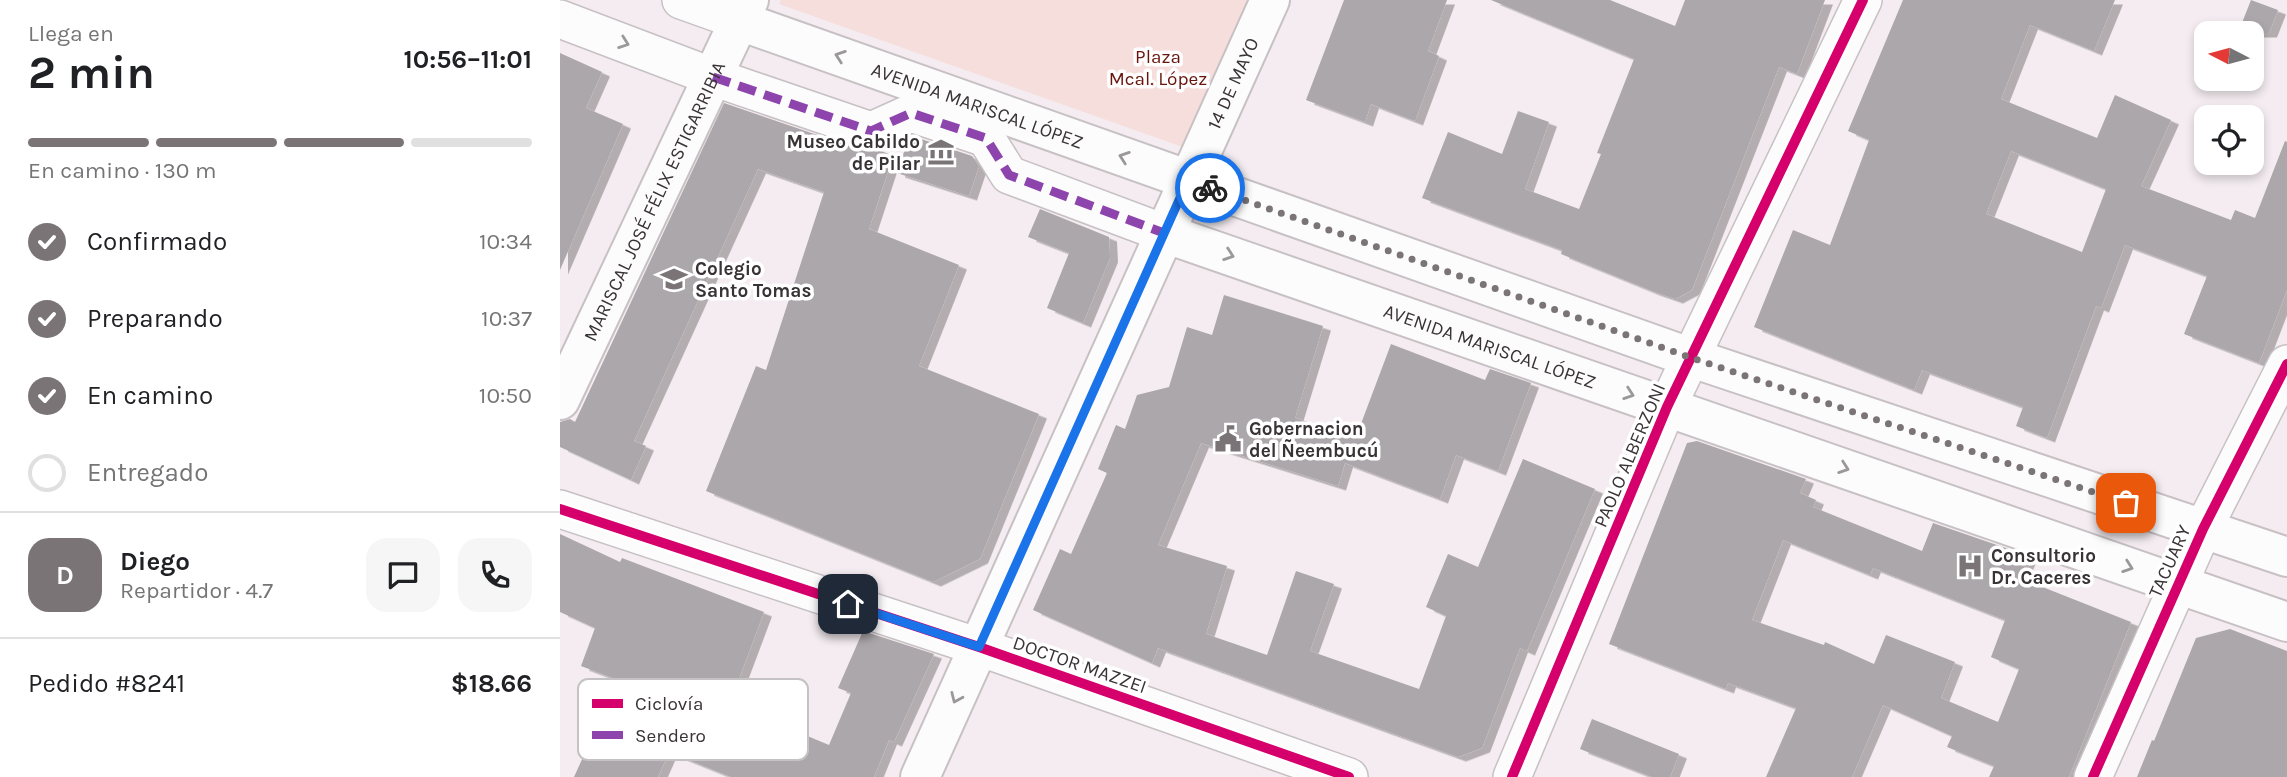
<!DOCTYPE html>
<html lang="es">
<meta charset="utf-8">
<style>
:root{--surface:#fff;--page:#f6f6f6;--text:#202124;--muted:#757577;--line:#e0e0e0;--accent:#7a7477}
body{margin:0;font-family:Karla,sans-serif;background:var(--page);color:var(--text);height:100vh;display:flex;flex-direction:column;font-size:26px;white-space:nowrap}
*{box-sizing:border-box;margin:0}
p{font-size:23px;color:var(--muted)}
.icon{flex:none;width:38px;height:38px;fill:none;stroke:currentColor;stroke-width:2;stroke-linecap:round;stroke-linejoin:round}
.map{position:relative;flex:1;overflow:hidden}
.sheet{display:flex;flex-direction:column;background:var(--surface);width:560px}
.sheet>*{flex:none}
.needle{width:46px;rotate:276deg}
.tools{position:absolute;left:1634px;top:21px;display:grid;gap:14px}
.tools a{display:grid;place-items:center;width:70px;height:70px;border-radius:14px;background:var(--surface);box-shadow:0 4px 10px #0003;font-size:35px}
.pin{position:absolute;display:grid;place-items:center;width:60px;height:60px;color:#fff;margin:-30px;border-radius:14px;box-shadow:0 4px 10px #0006}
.courier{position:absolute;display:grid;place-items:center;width:70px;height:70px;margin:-35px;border:5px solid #1a73e8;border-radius:50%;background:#fff;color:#222;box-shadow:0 2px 9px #0007}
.headline em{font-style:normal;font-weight:700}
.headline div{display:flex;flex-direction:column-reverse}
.headline{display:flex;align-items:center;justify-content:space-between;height:119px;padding:0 28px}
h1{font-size:46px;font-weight:700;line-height:52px}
.bar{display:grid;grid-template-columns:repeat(4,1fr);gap:10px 7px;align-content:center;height:84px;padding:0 28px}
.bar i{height:9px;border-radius:5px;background:var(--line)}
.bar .active{background:var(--accent)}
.bar p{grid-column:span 4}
.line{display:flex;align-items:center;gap:18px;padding:0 28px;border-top:2px solid var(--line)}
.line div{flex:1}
.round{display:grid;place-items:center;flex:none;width:74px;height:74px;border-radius:21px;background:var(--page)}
ol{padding:0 28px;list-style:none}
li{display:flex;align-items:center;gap:21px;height:77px}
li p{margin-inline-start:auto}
li .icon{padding:7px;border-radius:50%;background:var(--accent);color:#fff;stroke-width:4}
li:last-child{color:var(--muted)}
li i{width:38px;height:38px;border:4px solid var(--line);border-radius:50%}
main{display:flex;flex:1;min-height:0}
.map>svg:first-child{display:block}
.green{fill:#f6dedc}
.building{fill:#aca7aa;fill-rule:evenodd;filter:url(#shadow)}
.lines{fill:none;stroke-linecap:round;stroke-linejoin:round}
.street-casing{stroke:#c7c1c4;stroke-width:40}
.secondary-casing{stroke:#c7c1c4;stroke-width:42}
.street{stroke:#fdfcfd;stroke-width:37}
.secondary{stroke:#fdfcfd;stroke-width:38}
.quiet{stroke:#8e44ad;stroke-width:9;stroke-dasharray:18 9;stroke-linecap:butt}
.cycleway-casing{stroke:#fff;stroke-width:15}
.cycleway{stroke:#d6006c;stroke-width:10}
.oneway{stroke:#9b989a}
.done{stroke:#7a7477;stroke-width:7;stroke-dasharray:0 12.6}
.route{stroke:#1a73e8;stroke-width:9}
.labels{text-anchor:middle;stroke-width:7;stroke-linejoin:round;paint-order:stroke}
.park-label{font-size:19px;fill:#67150c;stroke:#fff}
.street-label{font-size:19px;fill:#393336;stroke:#fff}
.poi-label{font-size:19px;font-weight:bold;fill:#393336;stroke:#fff;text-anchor:start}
.key{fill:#fff;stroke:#c4c2c3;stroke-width:2}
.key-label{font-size:19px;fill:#393336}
</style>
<main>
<section class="sheet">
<div class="headline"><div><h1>2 min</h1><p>Llega en</p></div><em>10:56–11:01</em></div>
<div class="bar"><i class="active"></i><i class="active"></i><i class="active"></i><i></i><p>En camino · 130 m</p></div>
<ol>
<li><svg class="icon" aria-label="check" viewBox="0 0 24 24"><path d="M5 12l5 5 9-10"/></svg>Confirmado<p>10:34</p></li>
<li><svg class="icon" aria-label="check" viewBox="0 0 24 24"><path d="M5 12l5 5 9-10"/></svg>Preparando<p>10:37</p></li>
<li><svg class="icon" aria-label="check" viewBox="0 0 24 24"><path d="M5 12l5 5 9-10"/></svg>En camino<p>10:50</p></li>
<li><i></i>Entregado</li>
</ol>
<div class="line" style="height:126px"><b class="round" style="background:var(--accent);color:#fff">D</b><div><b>Diego</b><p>Repartidor · 4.7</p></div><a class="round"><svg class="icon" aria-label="chat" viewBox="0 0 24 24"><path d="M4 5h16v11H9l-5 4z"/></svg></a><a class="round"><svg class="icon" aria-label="phone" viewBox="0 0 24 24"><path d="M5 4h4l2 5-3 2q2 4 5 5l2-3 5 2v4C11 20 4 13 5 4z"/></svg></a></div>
<div class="line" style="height:91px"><div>Pedido #8241</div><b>$18.66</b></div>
</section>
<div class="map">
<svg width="1727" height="777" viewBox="0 0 1727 777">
<defs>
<filter id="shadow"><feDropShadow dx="8" dy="4.5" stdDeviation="0" flood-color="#0004"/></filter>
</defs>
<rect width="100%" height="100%" fill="#f4ecf0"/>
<path class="green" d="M 221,0 L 701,0 L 634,151 L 219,4 Z"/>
<g class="building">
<path d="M 784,0 L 887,0 L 868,51 L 879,56 L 855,121 L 811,104 L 805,122 L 746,100 Z"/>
<path d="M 931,0 L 1050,0 L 1115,26 L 1125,0 L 1265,0 L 1237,74 L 1219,67 L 1132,290 L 1115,299 L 1092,291 L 1001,254 L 1002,250 L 862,198 L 888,132 L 942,154 L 958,111 L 989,122 L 965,189 L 1019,209 L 1041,154 L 1037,153 L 1074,59 Z"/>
<path d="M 1343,0 L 1555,0 L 1534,51 L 1470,25 L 1441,99 L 1537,138 L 1555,95 L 1611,120 L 1581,186 L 1671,220 L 1675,210 L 1695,218 L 1725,141 L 1727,142 L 1727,290 L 1699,363 L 1624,334 L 1647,276 L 1565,245 L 1541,308 L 1536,306 L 1487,438 L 1456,426 L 1463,407 L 1362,370 L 1354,390 L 1194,327 L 1233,230 L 1270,245 L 1309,140 L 1288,131 ZM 1451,151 L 1546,189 L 1522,252 L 1426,214 Z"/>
<path d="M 1691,0 L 1718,10 L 1709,33 L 1678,33 Z"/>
<path d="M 0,53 L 42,72 L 26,108 L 63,124 L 0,270 Z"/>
<path d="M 164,103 L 304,151 L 319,150 L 333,156 L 309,229 L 399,265 L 359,366 L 479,414 L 420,559 L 373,582 L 146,491 L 196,366 L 206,370 L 264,192 L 198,169 L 74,441 L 86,446 L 71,480 L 0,447 L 0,422 L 10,419 L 15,422 Z"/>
<path d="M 352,136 L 412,156 L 419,166 L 409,196 L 337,173 L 349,137 Z"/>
<path d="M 480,209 L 549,237 L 550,258 L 523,323 L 487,308 L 509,253 L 468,237 Z"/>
<path d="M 664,295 L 763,326 L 735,418 L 796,437 L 831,344 L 925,380 L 930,369 L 971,383 L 938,471 L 896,455 L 880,499 L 785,463 L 778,486 L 641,443 L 598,545 L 667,566 L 646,634 L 707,655 L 736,571 L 774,584 L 750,651 L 859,689 L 886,616 L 866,607 L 888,554 L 918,567 L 963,459 L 1035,489 L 967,651 L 960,648 L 922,748 L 898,757 L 598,648 L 592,663 L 473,610 L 500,549 L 511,554 L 547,473 L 538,469 L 556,425 L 565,429 L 577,395 L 609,387 L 627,327 L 652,335 Z"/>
<path d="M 1137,441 L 1246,479 L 1240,493 L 1256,500 L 1253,507 L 1362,551 L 1373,523 L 1469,556 L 1460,578 L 1571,622 L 1509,777 L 1429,777 L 1434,766 L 1387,747 L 1392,736 L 1323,705 L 1292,777 L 1206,777 L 1236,708 L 1168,683 L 1166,689 L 1049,644 L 1127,443 ZM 1223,540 L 1310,575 L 1313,568 L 1445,620 L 1431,657 L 1459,669 L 1438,722 L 1381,698 L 1395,662 L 1326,635 L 1314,664 L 1265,642 L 1264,645 L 1192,620 Z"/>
<path d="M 0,534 L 60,562 L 62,558 L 204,612 L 165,716 L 228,741 L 233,730 L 269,745 L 291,693 L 278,688 L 303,631 L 374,654 L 334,742 L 329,740 L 314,777 L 171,777 L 109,752 L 98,777 L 14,777 L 58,680 L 21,666 L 35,628 L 0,612 Z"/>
<path d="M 1670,629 L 1727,651 L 1727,777 L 1577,777 L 1592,740 L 1594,741 L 1636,638 Z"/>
<path d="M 1032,719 L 1119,754 L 1110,777 L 1092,777 L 1020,749 Z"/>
</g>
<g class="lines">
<g class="street-casing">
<g id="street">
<path d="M 121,0 L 180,21"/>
<path d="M 0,19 L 153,77 L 311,131 L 351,113 L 426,138 L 449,175 L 604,233"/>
<path d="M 0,509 L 419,647 L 789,777"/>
<path d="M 952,777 L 1107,407 L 1303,0"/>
<path d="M 1533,777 L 1643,529 L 1727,364"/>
</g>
</g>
<g class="secondary-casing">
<g id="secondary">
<path id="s1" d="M 180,21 L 1132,358 L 1727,557"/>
<path id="s2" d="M 604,233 L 1727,622"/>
<path id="s3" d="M 0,400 L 189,0"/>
<path id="s4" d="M 360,777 L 710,0"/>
</g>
</g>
<use href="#street" class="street"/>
<use href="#secondary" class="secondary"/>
<path class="quiet" d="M 153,77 L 311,131 L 351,113 L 426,138 L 449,175 L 604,233"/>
<g class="cycleway-casing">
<g id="cycleway">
<path d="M 0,509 L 419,647 L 789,777"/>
<path d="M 952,777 L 1107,407 L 1303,0"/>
<path d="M 1533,777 L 1643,529 L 1727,364"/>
</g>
</g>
<use href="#cycleway" class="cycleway"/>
</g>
<defs><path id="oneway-chevron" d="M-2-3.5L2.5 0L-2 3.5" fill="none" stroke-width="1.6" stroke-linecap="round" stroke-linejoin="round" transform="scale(1.75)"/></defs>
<g class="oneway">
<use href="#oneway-chevron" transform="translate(64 43) rotate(20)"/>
<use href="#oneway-chevron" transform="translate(280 56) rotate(-161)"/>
<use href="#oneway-chevron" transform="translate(564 157) rotate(-161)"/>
<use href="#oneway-chevron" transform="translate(669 255) rotate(19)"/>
<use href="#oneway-chevron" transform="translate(1069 394) rotate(19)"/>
<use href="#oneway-chevron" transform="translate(1284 468) rotate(19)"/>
<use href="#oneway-chevron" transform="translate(1568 567) rotate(19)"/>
<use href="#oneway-chevron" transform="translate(396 698) rotate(114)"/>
</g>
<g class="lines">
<path class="done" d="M 650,188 L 1132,358 L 1566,503"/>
<path class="route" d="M 288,604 L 419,647 L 628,180 L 650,188"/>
</g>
<defs>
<g id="museum-bare" transform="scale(2.1)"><path d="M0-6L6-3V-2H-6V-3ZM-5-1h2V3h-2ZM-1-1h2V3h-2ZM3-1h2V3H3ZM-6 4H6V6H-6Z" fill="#7a7477" stroke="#fff" stroke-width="2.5" paint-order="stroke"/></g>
<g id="school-bare" transform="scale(2.1)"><path d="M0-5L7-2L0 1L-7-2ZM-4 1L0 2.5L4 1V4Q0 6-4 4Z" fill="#7a7477" stroke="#fff" stroke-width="2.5" paint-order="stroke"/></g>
<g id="civic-bare" transform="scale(2.1)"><path d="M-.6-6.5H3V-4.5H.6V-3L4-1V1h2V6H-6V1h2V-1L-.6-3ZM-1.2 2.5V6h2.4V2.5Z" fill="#7a7477" stroke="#fff" stroke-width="2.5" paint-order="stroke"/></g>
<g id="hospital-bare" transform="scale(2.1)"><path d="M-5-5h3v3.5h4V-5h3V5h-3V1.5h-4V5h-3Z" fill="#7a7477" stroke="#fff" stroke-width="2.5" paint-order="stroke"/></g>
</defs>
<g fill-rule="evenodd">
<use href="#museum-bare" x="381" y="152"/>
<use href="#school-bare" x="114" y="279"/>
<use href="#civic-bare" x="668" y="439"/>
<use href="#hospital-bare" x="1410" y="566"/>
</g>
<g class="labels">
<g class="park-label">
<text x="598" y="63">Plaza<tspan x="598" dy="22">Mcal. López</tspan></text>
</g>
<g class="street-label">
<text dy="7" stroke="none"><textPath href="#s4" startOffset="761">14 DE MAYO</textPath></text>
<text dy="7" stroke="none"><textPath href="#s1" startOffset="252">AVENIDA MARISCAL LÓPEZ</textPath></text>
<text dy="7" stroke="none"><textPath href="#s3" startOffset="220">MARISCAL JOSÉ FÉLIX ESTIGARRIBIA</textPath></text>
<text dy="7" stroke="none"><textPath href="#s2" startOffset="345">AVENIDA MARISCAL LÓPEZ</textPath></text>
<text transform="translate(1069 455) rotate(-67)" y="7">PAOLO ALBERZONI</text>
<text transform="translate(1609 561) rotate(-66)" y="7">TACUARY</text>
<text transform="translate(520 664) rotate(19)" y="7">DOCTOR MAZZEI</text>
</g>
<g class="poi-label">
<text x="360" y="148" text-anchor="end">Museo Cabildo<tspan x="360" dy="22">de Pilar</tspan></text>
<text x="135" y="275">Colegio<tspan x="135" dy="22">Santo Tomas</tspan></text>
<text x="689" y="435">Gobernacion<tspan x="689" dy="22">del Ñeembucú</tspan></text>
<text x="1431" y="562">Consultorio<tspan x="1431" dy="22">Dr. Caceres</tspan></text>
</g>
</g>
<rect x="18" y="679" width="230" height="81" rx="10" class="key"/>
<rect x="32" y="699" width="31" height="9" fill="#d6006c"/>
<rect x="32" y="731" width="31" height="8" fill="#8e44ad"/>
<g class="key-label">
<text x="75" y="710">Ciclovía</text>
<text x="75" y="742">Sendero</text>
</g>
</svg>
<div class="tools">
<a><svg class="needle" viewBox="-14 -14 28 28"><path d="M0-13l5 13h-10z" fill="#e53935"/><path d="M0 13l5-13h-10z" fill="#757577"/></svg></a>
<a><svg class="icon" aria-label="locate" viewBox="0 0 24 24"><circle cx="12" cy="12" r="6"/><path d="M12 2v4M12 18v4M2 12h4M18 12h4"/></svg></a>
</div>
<div class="pin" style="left:1566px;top:503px;background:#ea580c"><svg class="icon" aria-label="bag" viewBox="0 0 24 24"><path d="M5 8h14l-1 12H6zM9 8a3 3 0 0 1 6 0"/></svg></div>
<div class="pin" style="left:288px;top:604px;background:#1f2937"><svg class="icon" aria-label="home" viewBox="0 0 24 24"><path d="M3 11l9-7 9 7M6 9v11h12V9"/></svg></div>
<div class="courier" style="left:650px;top:188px"><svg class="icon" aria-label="bike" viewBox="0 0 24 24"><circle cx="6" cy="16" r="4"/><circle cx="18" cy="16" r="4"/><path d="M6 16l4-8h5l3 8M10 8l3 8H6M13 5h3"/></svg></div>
</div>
</main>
